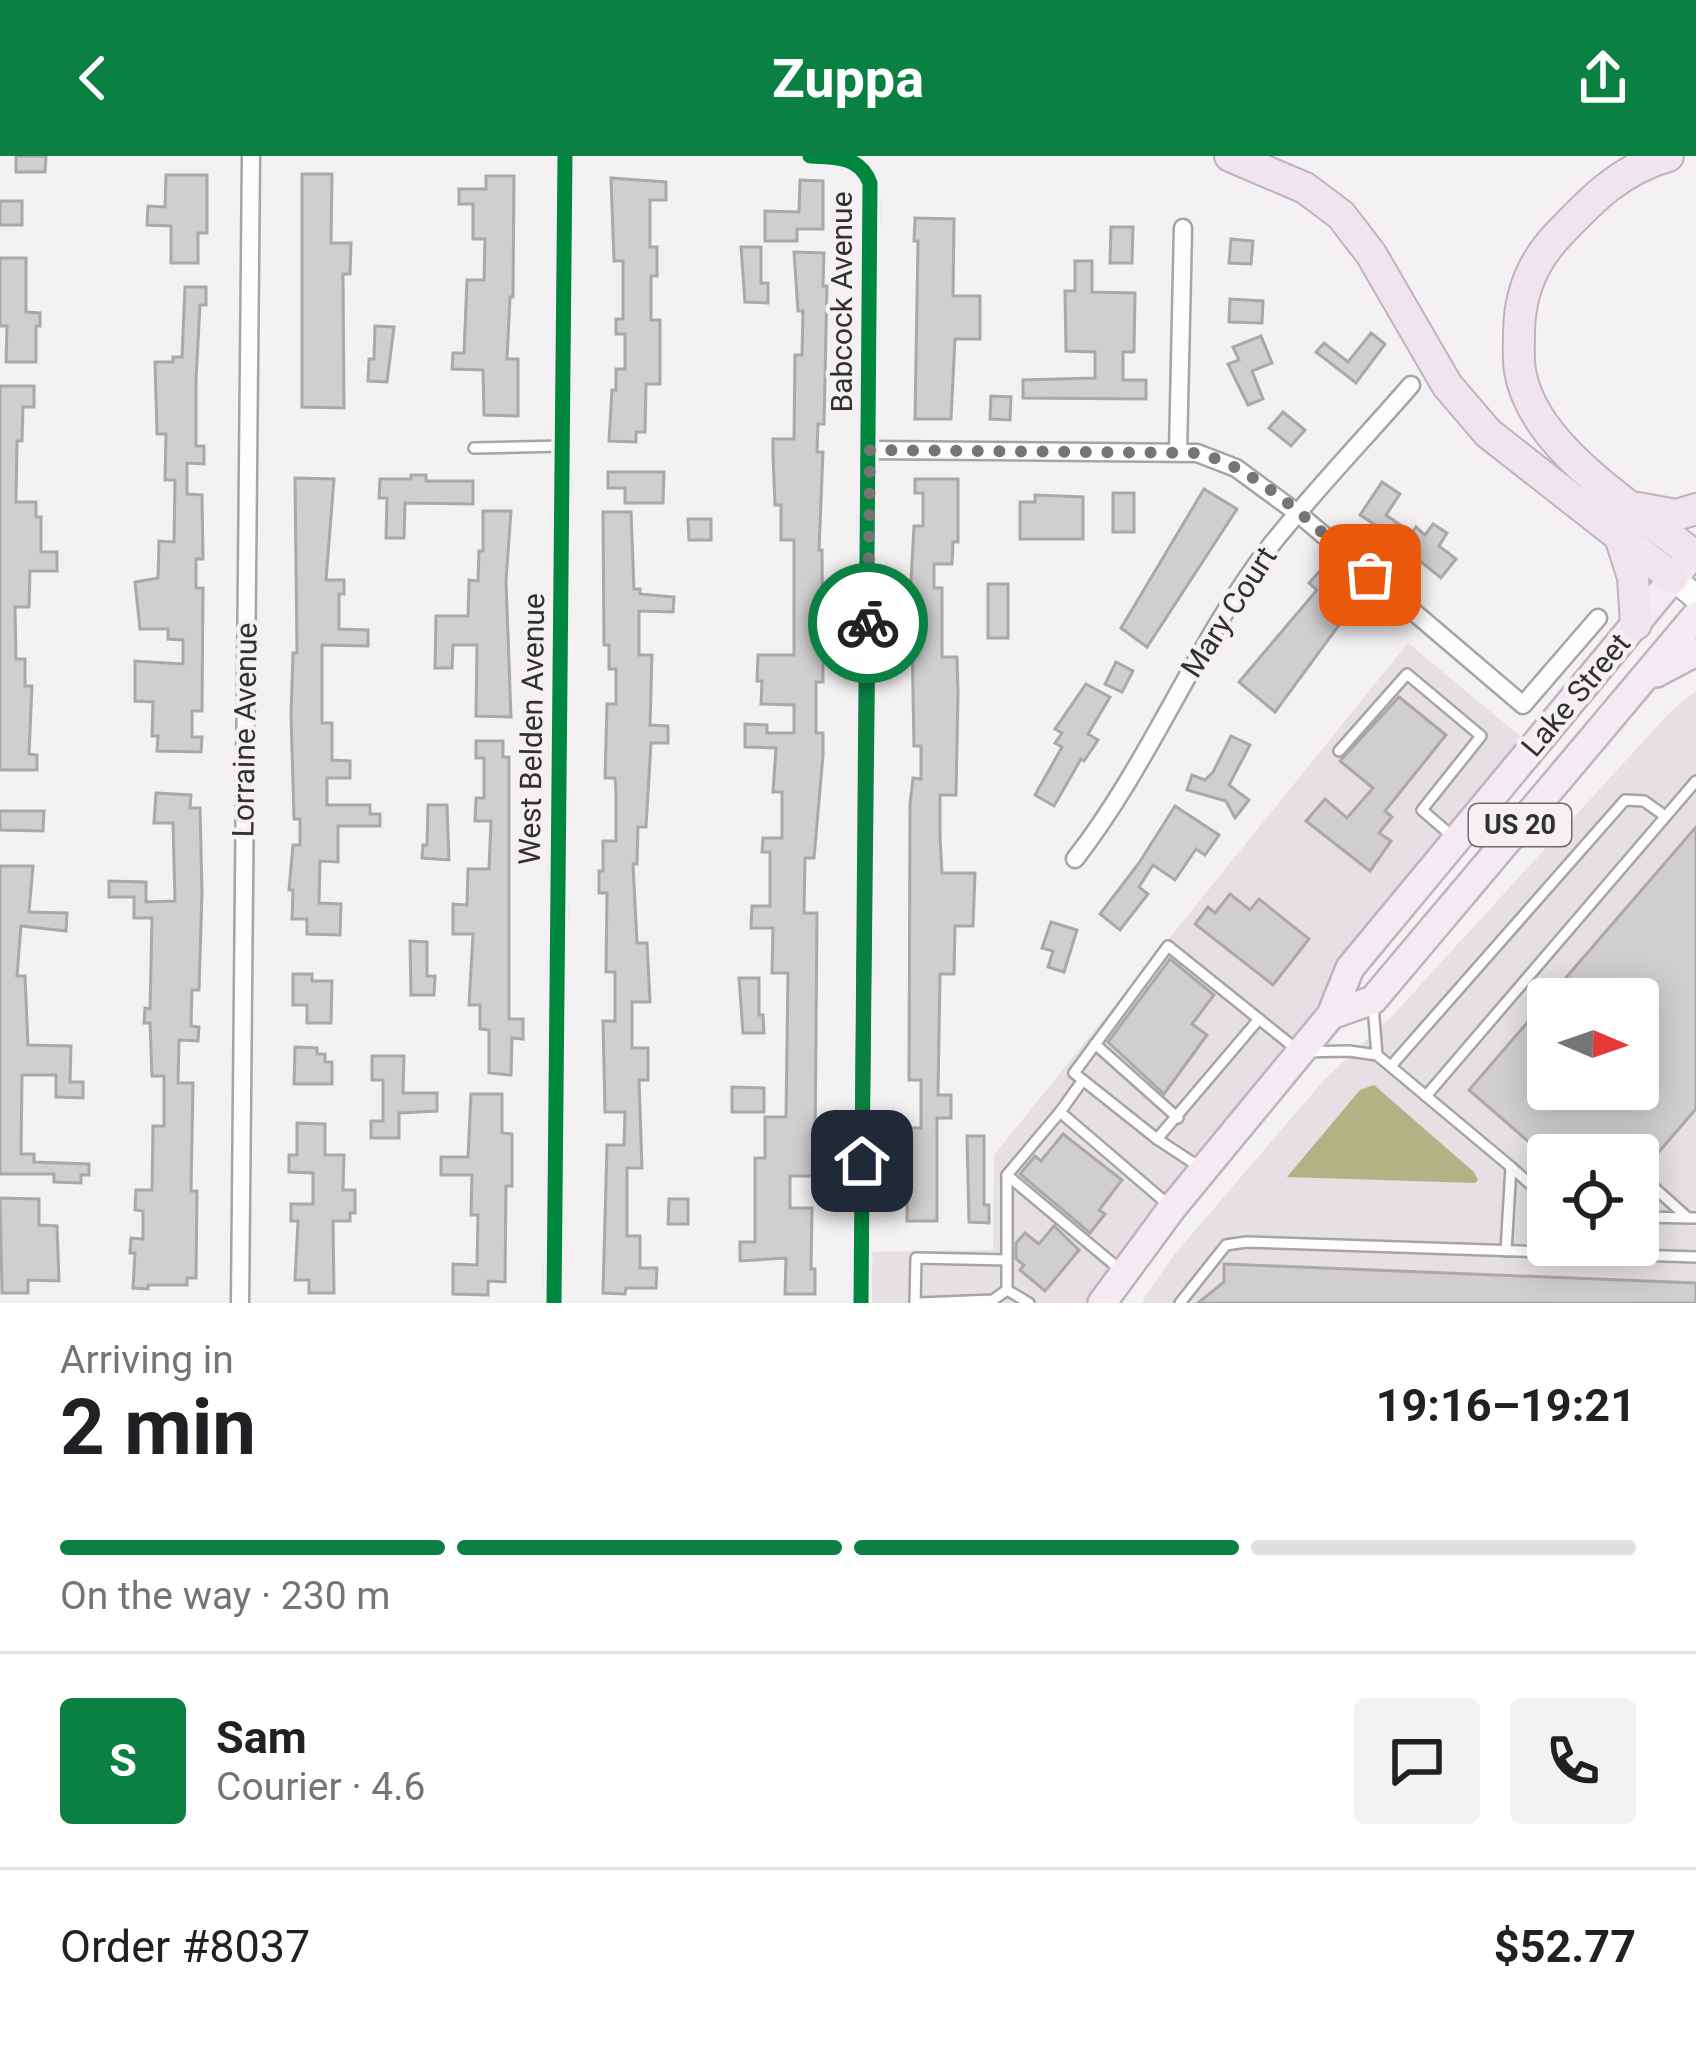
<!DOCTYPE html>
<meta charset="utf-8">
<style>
:root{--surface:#fff;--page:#f2f2f2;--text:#202124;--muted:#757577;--line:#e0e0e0;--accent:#0b8043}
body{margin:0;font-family:Roboto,sans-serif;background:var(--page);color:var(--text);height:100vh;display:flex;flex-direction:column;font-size:45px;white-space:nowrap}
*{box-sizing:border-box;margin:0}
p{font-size:39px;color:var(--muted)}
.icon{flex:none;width:66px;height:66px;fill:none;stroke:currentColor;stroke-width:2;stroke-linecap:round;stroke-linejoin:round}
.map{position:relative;height:1147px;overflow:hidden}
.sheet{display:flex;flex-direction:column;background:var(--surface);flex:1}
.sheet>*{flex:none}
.needle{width:78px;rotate:92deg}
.fabs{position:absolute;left:1527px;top:822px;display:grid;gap:24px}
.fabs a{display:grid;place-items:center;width:132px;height:132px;border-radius:12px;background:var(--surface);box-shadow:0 6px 30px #0003;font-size:60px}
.pin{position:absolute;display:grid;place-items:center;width:102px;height:102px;color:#fff;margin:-51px;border-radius:24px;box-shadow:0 6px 18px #0006}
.courier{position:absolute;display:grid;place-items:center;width:120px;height:120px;margin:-60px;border:9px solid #0b8043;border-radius:50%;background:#fff;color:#222;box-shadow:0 3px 15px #0007}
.headline em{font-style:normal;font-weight:700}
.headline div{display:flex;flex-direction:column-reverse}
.headline{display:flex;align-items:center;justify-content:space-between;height:204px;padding:0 60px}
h1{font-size:78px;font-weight:700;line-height:90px}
.bar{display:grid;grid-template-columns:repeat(4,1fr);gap:18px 12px;align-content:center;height:144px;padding:0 60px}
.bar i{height:15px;border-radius:9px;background:var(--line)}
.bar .active{background:var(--accent)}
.bar p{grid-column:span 4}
.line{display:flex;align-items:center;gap:30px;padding:0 60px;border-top:3px solid var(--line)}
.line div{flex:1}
.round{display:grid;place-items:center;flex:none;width:126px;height:126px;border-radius:12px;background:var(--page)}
header{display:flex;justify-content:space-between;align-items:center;height:156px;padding:0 60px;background:var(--accent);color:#fff;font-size:54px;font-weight:700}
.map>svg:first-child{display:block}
.built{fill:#e6e0e5;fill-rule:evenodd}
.water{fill:#b2b384}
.building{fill:#d0cecf;stroke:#aaa8a9;stroke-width:3;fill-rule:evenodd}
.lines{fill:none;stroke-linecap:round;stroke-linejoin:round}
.service-casing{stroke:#a6a5a6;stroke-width:14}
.minor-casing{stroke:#a6a5a6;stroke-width:21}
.secondary-casing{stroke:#a6a5a6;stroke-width:28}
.primary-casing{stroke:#c1b2bd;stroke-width:32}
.trunk-casing{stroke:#c1b2bd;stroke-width:34}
.service{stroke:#fdfdfd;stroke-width:9}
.minor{stroke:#fdfdfd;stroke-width:16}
.secondary{stroke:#fdfdfd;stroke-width:24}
.primary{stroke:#f4ebf2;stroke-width:27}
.trunk{stroke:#f0e5ee;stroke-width:30}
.cycleway-casing{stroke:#f4f0f3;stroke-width:22}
.cycleway{stroke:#00873e;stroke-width:15}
.done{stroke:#767475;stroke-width:12;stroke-dasharray:0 21.6}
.route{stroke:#0b8043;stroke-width:15}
.labels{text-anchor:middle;stroke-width:9;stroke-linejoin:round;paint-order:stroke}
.shield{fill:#f4f0f3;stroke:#6c6a6c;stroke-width:3}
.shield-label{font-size:27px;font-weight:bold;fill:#323132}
.street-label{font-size:30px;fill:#323132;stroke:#f4f0f3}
</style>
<header><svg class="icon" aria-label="back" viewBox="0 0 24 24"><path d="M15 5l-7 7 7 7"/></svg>Zuppa<svg class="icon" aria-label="share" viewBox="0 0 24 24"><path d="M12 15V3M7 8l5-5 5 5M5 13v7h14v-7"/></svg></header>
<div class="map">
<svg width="1696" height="1147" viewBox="0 0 1696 1147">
<rect width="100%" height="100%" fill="#f3f1f2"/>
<g class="built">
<path d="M 1408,487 L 1526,585 L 1085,1147 L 853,1147 L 852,1096 L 993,1094 L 994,999 Z"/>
<path d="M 1696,535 L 1696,1147 L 1141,1147 L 1174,1099 L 1324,924 L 1393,859 L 1672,554 ZM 1548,843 L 1638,843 L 1638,933 L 1548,933 ZM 1548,999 L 1638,999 L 1638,1089 L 1548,1089 Z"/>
</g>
<path class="water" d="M 1374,929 L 1474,1016 L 1478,1024 L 1475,1027 L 1287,1021 L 1360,934 Z"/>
<g class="building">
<path d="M 16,0 L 46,0 L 45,16 L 16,16 Z"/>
<path d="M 302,18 L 332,18 L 331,87 L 351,87 L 350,118 L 343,118 L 344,252 L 302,251 Z"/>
<path d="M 166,19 L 207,19 L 207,77 L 198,77 L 198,107 L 171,107 L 171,70 L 147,69 L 148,50 L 165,51 Z"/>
<path d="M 486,20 L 514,20 L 513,141 L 510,141 L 507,203 L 518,203 L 518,260 L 484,259 L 483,214 L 452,213 L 453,197 L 464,197 L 467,124 L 484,124 L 485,83 L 473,83 L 473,48 L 459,48 L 459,33 L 486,33 Z"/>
<path d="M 611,22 L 666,26 L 666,44 L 650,44 L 650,91 L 657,91 L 657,120 L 651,120 L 651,164 L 660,164 L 660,228 L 646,228 L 645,276 L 636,276 L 636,286 L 609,285 L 612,234 L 616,234 L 616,213 L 625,213 L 625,178 L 616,178 L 616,163 L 623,163 L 623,105 L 614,105 Z"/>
<path d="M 800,24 L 823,25 L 823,73 L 797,73 L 797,85 L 765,85 L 765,55 L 799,56 Z"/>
<rect x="0" y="45" width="22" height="24"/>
<path d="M 915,62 L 954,63 L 953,140 L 980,140 L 980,183 L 955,183 L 951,263 L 915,263 L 918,85 L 914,85 Z"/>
<path d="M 1111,71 L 1133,71 L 1132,107 L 1110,107 Z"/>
<path d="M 1231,83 L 1253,85 L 1251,108 L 1229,107 Z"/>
<path d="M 741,91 L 761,91 L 761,127 L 768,127 L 768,147 L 745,146 Z"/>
<path d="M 794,96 L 824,97 L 823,130 L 827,130 L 824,268 L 818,268 L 817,296 L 823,296 L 819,394 L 822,394 L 823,504 L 823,526 L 816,526 L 816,577 L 823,577 L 823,599 L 814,702 L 805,702 L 804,757 L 817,757 L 815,997 L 812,1020 L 790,1020 L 790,1052 L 812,1052 L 811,1113 L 815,1113 L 815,1138 L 785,1138 L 786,1102 L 740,1105 L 740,1086 L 755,1086 L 755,1002 L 765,1002 L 765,961 L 786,961 L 788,817 L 772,817 L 773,772 L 751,772 L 752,750 L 770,750 L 770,696 L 762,696 L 763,682 L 782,682 L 782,636 L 773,636 L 776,592 L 745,591 L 745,568 L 767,569 L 767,577 L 794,577 L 794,549 L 761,548 L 762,525 L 757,525 L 758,499 L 794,499 L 794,384 L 781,384 L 781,349 L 775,349 L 773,300 L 773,283 L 794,283 L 795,199 L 802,199 L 803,155 L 798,155 Z"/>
<path d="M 0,102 L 26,102 L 26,156 L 40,157 L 40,170 L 36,170 L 36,206 L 6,206 L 7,170 L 0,170 Z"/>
<path d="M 1075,105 L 1092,105 L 1092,136 L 1135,137 L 1134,196 L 1123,196 L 1123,224 L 1146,224 L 1146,243 L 1023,242 L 1023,224 L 1095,222 L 1095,196 L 1066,195 L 1065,135 L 1075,135 Z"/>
<path d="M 185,131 L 206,131 L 206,149 L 200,149 L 196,223 L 196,290 L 204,290 L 204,308 L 187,307 L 187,338 L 202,339 L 203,403 L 196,403 L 196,432 L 203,432 L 202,555 L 192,555 L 192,581 L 202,581 L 201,596 L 157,595 L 158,580 L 152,580 L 153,546 L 135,545 L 135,505 L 183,508 L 183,484 L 168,483 L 168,473 L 140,473 L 135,426 L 158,422 L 159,385 L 174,386 L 175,324 L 165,324 L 166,278 L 157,278 L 155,206 L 173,206 L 173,201 L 182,201 Z"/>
<path d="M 1230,143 L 1263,145 L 1262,167 L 1229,166 Z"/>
<path d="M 375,170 L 394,171 L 387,226 L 368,225 L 369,203 L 374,203 Z"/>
<path d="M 1371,177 L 1385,188 L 1356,227 L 1316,196 L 1324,187 L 1348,206 Z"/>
<path d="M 1261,180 L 1272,207 L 1252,215 L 1263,243 L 1248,249 L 1228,208 L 1239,204 L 1233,191 Z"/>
<path d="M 0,230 L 34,230 L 34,251 L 23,251 L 22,285 L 17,285 L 16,346 L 36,346 L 36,361 L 41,361 L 41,396 L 57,396 L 57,415 L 30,415 L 29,451 L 15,451 L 16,503 L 25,503 L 25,530 L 32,530 L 29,598 L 37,599 L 37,614 L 0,614 Z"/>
<path d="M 991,240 L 1011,241 L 1010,264 L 990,263 Z"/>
<path d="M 1283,256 L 1305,274 L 1291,290 L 1269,272 Z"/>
<path d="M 608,316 L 664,316 L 663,347 L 625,347 L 625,332 L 608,332 Z"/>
<path d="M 411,319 L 426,319 L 426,325 L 473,325 L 473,348 L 405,347 L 404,382 L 386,382 L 387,342 L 379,342 L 380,323 L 411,323 Z"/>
<path d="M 295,322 L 334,323 L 326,424 L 344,424 L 344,438 L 339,438 L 339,473 L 368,474 L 368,490 L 322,489 L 322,567 L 332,567 L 332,604 L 350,605 L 350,622 L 327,622 L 327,649 L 370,649 L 370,658 L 380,658 L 380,670 L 338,670 L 338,706 L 320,705 L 319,747 L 341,748 L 340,779 L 307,778 L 307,763 L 292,763 L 293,734 L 289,734 L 293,689 L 300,689 L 300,663 L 294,663 L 291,559 L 293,497 L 297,497 Z"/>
<path d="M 915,323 L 958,323 L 958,386 L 953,386 L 952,408 L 934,408 L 934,432 L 942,432 L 942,501 L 957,501 L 958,537 L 956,639 L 940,639 L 940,682 L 942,717 L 975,717 L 973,770 L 955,770 L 954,818 L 940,818 L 938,939 L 951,939 L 951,962 L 937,962 L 937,1065 L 907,1065 L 907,972 L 921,972 L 921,924 L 909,924 L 910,648 L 913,622 L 921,623 L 921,590 L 914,590 L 911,425 L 914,370 L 923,370 L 923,337 L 915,337 Z"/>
<path d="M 1382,326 L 1400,338 L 1386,359 L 1412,377 L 1416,371 L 1425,379 L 1433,368 L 1447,377 L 1439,390 L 1456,403 L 1441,422 L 1401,390 L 1403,387 L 1360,359 Z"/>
<path d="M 1204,333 L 1237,353 L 1147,491 L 1121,472 Z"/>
<rect x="1113" y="337" width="21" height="39"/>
<path d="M 1035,339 L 1083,341 L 1083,383 L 1020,383 L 1020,346 L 1035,346 Z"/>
<path d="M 483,355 L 511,355 L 506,425 L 511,561 L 476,560 L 477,489 L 453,489 L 452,512 L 435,512 L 436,460 L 468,460 L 469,424 L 478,425 L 479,395 L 483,395 Z"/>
<path d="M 603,356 L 631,356 L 634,433 L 640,433 L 640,438 L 674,441 L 673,456 L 639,455 L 639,499 L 652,499 L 650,569 L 668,570 L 668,587 L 651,587 L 646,671 L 638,671 L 637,708 L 633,708 L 637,787 L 647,787 L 650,846 L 632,846 L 632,892 L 648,892 L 648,924 L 639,924 L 642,1012 L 627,1012 L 627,1080 L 640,1080 L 640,1112 L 657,1112 L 656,1132 L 626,1132 L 625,1138 L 603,1137 L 607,989 L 624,989 L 625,956 L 605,956 L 603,865 L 615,865 L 615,816 L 606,816 L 607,737 L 599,737 L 599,715 L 603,715 L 603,685 L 616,685 L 616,636 L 615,622 L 605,622 L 607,548 L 616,548 L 616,513 L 609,513 L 609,489 L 604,489 Z"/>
<path d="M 688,363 L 711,363 L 711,384 L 689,384 Z"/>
<path d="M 1319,416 L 1356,446 L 1275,556 L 1239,526 L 1317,434 L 1309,427 Z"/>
<rect x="988" y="428" width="20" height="54"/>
<path d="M 1116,506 L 1133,515 L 1122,536 L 1105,528 Z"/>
<path d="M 1086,528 L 1110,541 L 1088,578 L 1098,584 L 1084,605 L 1081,603 L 1054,650 L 1035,639 L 1062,591 L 1055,587 L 1062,577 L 1055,573 Z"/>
<path d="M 1399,541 L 1446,579 L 1385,655 L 1392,661 L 1379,677 L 1391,685 L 1370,715 L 1306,665 L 1325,643 L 1347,662 L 1373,632 L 1340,605 Z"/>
<path d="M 1231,580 L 1250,589 L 1229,629 L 1249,644 L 1235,662 L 1226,645 L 1187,634 L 1192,619 L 1205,624 L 1213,616 Z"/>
<path d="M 476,585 L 503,585 L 503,601 L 509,601 L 509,863 L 523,863 L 523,883 L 512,882 L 511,919 L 489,917 L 489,874 L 480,873 L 480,849 L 469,849 L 473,778 L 453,778 L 453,748 L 467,749 L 468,713 L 489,713 L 491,665 L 475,665 L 476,642 L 484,642 L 484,602 L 476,602 Z"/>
<path d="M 156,637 L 191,639 L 190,652 L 200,652 L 202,736 L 199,834 L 192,834 L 191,870 L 199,871 L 198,885 L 179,884 L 178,927 L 193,927 L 191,1035 L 197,1035 L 196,1122 L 187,1122 L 187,1129 L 148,1129 L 148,1133 L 133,1132 L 135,1097 L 130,1097 L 131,1082 L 143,1083 L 143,1055 L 135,1054 L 136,1034 L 152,1034 L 153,970 L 164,970 L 164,920 L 152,920 L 150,867 L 144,867 L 145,852 L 150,853 L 152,762 L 134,762 L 134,741 L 109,741 L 109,725 L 146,726 L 146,746 L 175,745 L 173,667 L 154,667 Z"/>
<path d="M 428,649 L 447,649 L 449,704 L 422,702 L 423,689 L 427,689 Z"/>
<path d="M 1175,650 L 1219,679 L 1205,699 L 1196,693 L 1175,724 L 1153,709 L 1139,731 L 1148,738 L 1120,774 L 1100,758 L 1139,707 Z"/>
<path d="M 0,655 L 44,655 L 43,675 L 0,674 Z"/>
<path d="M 1696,671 L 1696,953 L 1638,1020 L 1638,999 L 1544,999 L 1469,934 ZM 1548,843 L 1638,843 L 1638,933 L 1548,933 Z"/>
<path d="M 0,710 L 33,710 L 29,756 L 67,757 L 66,775 L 21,770 L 17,820 L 25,820 L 28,889 L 71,890 L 70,926 L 83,926 L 83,942 L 56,941 L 56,919 L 22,919 L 21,998 L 34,998 L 34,1006 L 89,1008 L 89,1019 L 81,1019 L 81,1027 L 54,1026 L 54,1018 L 0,1018 Z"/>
<path d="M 1230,738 L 1250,754 L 1259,743 L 1309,783 L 1273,829 L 1195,768 L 1208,751 L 1215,757 Z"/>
<path d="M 1051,766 L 1077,774 L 1064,816 L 1048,811 L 1053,795 L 1042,792 Z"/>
<path d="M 410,785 L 427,786 L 427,820 L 435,820 L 434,839 L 411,839 Z"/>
<path d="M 1170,803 L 1214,839 L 1192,868 L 1207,879 L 1164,938 L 1108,886 Z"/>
<path d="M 293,818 L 312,818 L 312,825 L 332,825 L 331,867 L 307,867 L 307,849 L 293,849 Z"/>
<path d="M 739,822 L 759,822 L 759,859 L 763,859 L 764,877 L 743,877 Z"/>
<path d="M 295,891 L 317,892 L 317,898 L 325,898 L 325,906 L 332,906 L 332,928 L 294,928 Z"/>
<path d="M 372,900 L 404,900 L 403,937 L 437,937 L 437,955 L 399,957 L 399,982 L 371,982 L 371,965 L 383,965 L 383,924 L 372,924 Z"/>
<path d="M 732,931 L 764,932 L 764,956 L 732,956 Z"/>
<path d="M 471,938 L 502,938 L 502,977 L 512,978 L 512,1030 L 506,1030 L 505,1126 L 488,1125 L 488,1139 L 453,1138 L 453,1108 L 477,1109 L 478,1059 L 471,1059 L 472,1019 L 441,1019 L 441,1001 L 468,1001 Z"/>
<path d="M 297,967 L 325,968 L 325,999 L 344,999 L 343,1034 L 355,1034 L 355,1057 L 350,1057 L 350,1065 L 333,1065 L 334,1137 L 309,1137 L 309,1124 L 295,1124 L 298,1065 L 291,1065 L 291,1048 L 313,1048 L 313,1017 L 289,1016 L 289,999 L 297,999 Z"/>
<path d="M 1063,978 L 1122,1024 L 1099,1054 L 1105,1058 L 1090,1077 L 1020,1018 L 1035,1000 L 1041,1005 Z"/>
<path d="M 967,980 L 984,980 L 984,1049 L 989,1049 L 989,1067 L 969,1066 Z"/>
<path d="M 0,1042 L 39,1043 L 39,1069 L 57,1070 L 59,1125 L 28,1124 L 28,1137 L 2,1137 Z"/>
<path d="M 669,1043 L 688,1043 L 688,1068 L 668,1068 Z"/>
<path d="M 1054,1070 L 1079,1094 L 1045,1135 L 1020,1114 L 1024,1109 L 1016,1103 L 1016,1087 L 1025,1077 L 1039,1088 Z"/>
<path d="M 1224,1108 L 1696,1127 L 1696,1147 L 1198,1147 L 1224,1126 Z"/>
</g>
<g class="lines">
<g class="service-casing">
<g id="service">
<path d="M 474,292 L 562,290"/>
<path d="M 1339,595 L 1407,518 L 1481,580 L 1422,654 L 1452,680"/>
<path d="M 1373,850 L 1377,899"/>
<path d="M 1095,888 L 1178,962"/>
<path d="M 1391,910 L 1625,644 L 1644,645 L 1665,660"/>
<path d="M 1083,924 L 1060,956 L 1171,1051"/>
<path d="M 1426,940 L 1696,625"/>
<path d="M 1157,983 L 1259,863"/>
<path d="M 1198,1010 L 1157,983 L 1074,917 L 1168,790 L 1300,896 L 1349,895 L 1377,899 L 1511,1011 L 1506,1095"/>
<path d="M 1511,1011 L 1548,1044"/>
<path d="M 1007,1019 L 1123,1116"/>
<path d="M 1648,1026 L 1688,1062"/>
<path d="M 1638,1061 L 1696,1062"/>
<path d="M 915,1147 L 916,1102 L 1007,1104"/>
<path d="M 920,1147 L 993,1144 L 1007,1134"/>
<path d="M 1029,1147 L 1007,1134 L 1007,1019 L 1060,956"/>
<path d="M 1180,1147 L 1226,1089 L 1246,1086 L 1696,1101"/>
</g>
</g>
<g class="minor-casing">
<g id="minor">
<path d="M 810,0 C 836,1 860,0 870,27 L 861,1147"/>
<path d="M 870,294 L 1197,297 L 1236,312 L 1300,359 L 1523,549 L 1598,462"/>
<path d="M 1178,296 L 1183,72"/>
<path d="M 1075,703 C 1150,607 1196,486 1271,389 C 1315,334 1365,282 1411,229"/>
<path d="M 240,1147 L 251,0"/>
<path d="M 554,1147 L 565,0"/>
</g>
</g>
<g class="secondary-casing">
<path id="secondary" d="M 1673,422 L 1696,441"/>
</g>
<g class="primary-casing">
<g id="primary">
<path d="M 1656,517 L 1696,496"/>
<path d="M 1331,859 L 1373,844 L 1696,460"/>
<path d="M 1102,1147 L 1172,1052 L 1331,859 L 1350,812 L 1685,408"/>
</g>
</g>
<g class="trunk-casing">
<g id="trunk">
<path d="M 1230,0 L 1305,32 L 1341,59 L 1371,98 L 1447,229 L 1488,277 L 1673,422"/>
<path d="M 1668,0 C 1621,13 1591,44 1558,79 C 1532,106 1519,139 1519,178 C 1519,190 1518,203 1520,215 C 1533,293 1635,351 1692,398"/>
<path d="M 1638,352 L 1676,359 L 1696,353"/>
<path d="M 1621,384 L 1633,421 L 1636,468"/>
</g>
</g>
<use href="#service" class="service"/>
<use href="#minor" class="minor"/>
<use href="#secondary" class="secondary"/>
<use href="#primary" class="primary"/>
<use href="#trunk" class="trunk"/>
<g class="cycleway-casing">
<g id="cycleway">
<path d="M 810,0 C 836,1 860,0 870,27 L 861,1147"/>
<path d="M 554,1147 L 565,0"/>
</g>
</g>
<use href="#cycleway" class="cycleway"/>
</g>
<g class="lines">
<path class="done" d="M 868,467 L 870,294 L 1197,297 C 1258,310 1323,379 1370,419"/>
<path class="route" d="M 862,1005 L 868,467"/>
</g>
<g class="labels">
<rect class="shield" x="1469" y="648" width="102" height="42" rx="9"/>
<g class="shield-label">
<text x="1520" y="678">US 20</text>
</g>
<g class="street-label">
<text transform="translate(842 146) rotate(-90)" y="10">Babcock Avenue</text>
<text transform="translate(1229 456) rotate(-57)" y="10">Mary Court</text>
<text transform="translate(1576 539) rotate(-50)" y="10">Lake Street</text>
<text transform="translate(532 573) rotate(-89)" y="10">West Belden Avenue</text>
<text transform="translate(245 574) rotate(-89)" y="10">Lorraine Avenue</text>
</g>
</g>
</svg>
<div class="fabs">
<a><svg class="needle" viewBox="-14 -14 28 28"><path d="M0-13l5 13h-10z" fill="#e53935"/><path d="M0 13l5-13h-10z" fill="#757577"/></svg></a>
<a><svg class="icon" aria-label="locate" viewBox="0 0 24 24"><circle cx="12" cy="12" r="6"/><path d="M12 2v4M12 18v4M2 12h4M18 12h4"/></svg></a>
</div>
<div class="pin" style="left:1370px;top:419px;background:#ea580c"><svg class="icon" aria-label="bag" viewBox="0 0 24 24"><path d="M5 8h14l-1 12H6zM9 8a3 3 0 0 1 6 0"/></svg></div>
<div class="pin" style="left:862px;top:1005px;background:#1f2937"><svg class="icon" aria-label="home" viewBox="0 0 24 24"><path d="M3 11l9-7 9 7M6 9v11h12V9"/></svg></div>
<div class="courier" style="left:868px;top:467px"><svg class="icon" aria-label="bike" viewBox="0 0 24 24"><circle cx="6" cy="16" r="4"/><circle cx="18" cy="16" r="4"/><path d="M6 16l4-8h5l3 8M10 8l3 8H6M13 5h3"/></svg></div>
</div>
<section class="sheet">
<div class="headline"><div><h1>2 min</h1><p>Arriving in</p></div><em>19:16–19:21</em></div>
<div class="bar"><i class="active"></i><i class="active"></i><i class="active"></i><i></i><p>On the way · 230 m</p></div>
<div class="line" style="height:216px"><b class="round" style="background:var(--accent);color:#fff">S</b><div><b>Sam</b><p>Courier · 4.6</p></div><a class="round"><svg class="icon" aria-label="chat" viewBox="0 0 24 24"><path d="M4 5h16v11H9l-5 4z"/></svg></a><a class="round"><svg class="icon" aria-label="phone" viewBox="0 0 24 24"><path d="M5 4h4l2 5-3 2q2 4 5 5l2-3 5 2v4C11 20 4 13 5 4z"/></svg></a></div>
<div class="line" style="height:156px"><div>Order #8037</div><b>$52.77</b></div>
</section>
